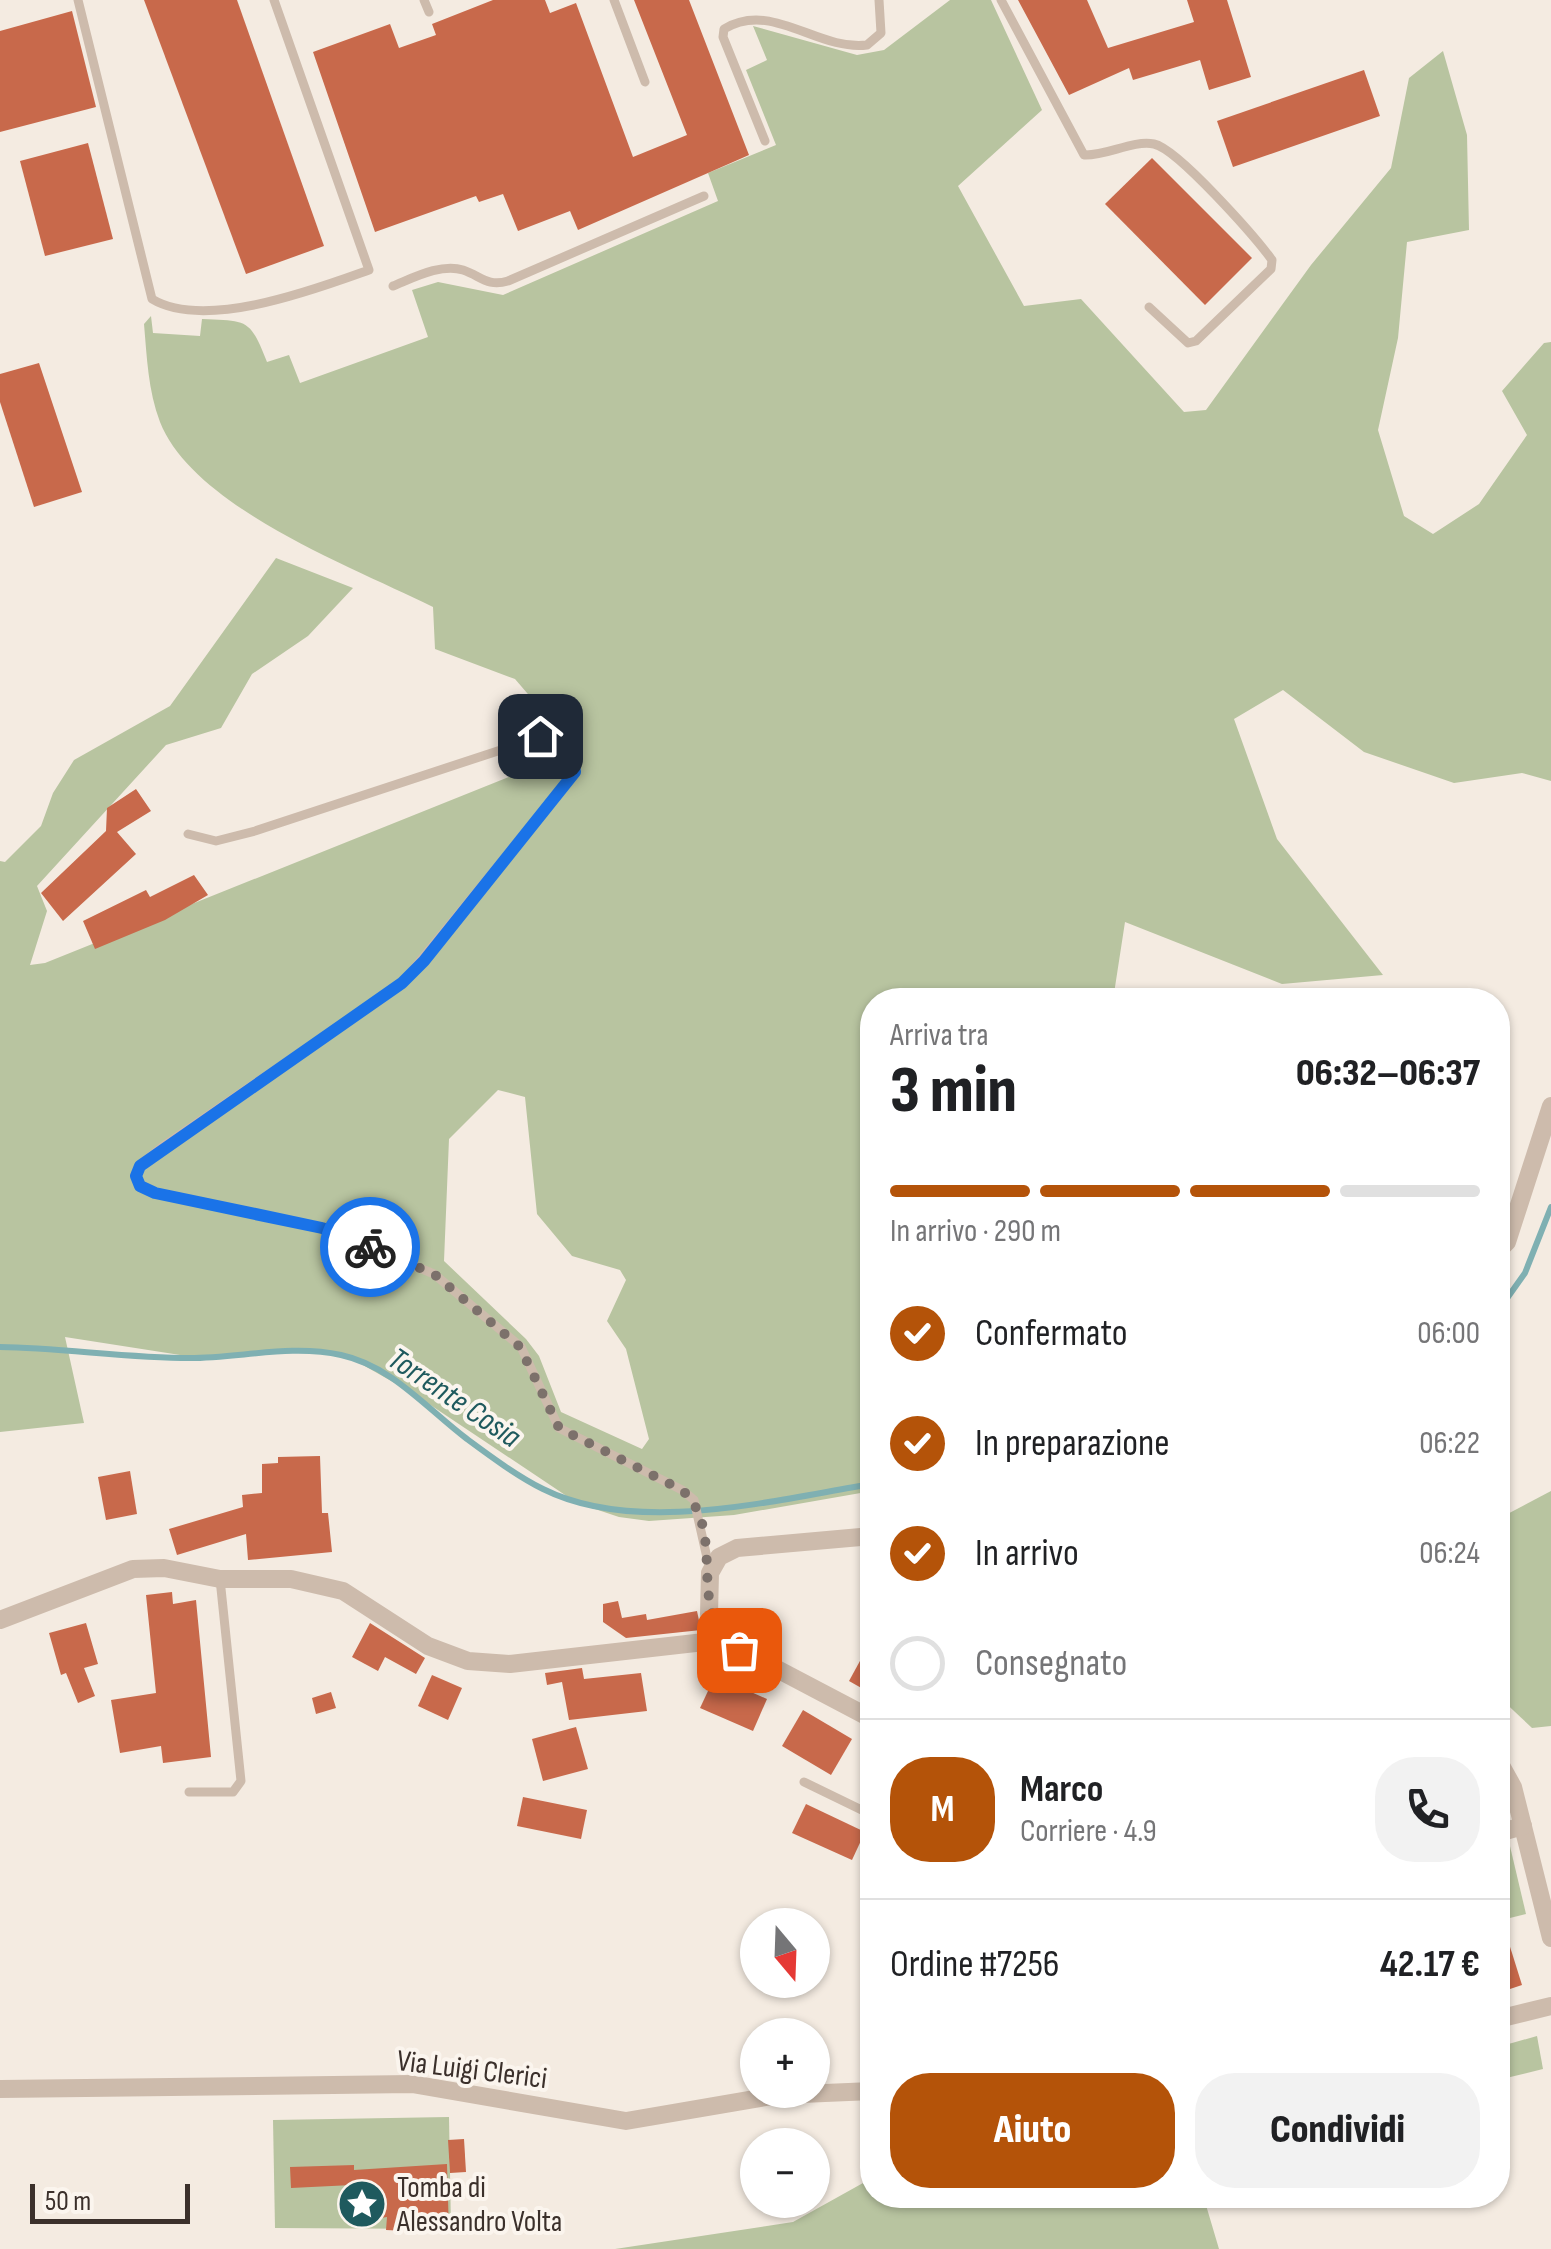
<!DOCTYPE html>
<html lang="it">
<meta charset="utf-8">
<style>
:root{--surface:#fff;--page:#f2f2f2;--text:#202124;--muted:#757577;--line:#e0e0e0;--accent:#b45309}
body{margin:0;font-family:"Sofia Sans Condensed",sans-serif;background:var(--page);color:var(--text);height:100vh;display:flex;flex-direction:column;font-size:38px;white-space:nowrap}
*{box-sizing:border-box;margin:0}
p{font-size:32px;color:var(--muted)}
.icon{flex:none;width:55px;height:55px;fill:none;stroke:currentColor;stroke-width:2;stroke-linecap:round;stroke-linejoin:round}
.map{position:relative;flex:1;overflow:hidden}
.sheet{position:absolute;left:860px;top:988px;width:650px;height:1220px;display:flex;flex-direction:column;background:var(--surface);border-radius:40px;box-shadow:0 2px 8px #0004}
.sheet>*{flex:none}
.needle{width:65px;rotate:161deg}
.controls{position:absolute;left:740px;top:1908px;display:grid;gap:20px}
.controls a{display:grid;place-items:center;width:90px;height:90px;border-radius:50%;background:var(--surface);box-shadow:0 2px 8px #0004;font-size:50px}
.scale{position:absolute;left:30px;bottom:25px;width:160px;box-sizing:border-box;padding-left:10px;border:5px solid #3b302b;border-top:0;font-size:28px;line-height:35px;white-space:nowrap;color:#3b302b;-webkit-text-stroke:8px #fbf5ee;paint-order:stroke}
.pin{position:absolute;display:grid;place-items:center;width:85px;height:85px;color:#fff;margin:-42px;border-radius:20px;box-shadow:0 5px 15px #0006}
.courier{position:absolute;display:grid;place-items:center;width:100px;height:100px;margin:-50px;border:8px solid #1a73e8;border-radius:50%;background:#fff;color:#222;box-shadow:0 2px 12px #0007}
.headline em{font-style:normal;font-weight:800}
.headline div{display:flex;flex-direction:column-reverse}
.headline{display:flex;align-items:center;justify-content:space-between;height:170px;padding:0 30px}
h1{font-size:65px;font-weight:800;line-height:75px}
.bar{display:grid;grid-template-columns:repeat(4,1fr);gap:15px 10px;align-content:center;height:120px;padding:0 30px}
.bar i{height:12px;border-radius:8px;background:var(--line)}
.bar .selected{background:var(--accent)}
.bar p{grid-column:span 4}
.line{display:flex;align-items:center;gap:25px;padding:0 30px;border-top:2px solid var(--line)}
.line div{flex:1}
.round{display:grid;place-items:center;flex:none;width:105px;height:105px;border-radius:40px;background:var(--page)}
ol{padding:0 30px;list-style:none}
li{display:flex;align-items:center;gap:30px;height:110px}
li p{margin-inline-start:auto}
li .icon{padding:10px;border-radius:50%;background:var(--accent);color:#fff;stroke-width:4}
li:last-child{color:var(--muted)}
li i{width:55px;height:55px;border:5px solid var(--line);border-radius:50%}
.button{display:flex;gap:20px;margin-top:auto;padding:20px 30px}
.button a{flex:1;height:115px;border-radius:40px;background:var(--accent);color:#fff;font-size:40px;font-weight:800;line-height:115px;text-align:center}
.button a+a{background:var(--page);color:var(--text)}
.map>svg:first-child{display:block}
.green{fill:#b8c4a0;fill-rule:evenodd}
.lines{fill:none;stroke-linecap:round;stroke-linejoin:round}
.stream{stroke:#7fb0b2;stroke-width:6}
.building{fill:#c8694b}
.lane{stroke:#cdbbac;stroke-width:9}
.street{stroke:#cdbbac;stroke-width:18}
.done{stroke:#7c716b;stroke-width:10;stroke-dasharray:0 18}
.route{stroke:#1a73e8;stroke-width:12}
.labels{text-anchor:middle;stroke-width:8;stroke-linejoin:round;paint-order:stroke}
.street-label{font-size:30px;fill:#3b302b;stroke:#fbf5ee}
.poi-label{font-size:30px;fill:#3b302b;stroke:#fbf5ee;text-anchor:start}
.water-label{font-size:32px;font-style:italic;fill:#1f5a5e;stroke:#fbf5ee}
</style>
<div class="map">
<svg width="1551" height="2249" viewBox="0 0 1551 2249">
<rect width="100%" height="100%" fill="#f4ebe1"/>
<g class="green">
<path d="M 950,0 L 991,0 L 1042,110 L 958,186 L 1024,306 L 1081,299 L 1184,412 L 1206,410 L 1311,265 L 1391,168 L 1409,78 L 1443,51 L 1467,135 L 1469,230 L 1407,242 L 1398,338 L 1378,430 L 1404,516 L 1433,534 L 1479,504 L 1527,435 L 1502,391 L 1544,343 L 1551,342 L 1551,781 L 1522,773 L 1454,783 L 1364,752 L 1283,690 L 1234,719 L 1277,839 L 1383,975 L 1282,984 L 1125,922 L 1113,1000 L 872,1000 L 872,1491 L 734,1515 L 649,1521 L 619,1517 L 577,1503 L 414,1394 L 356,1361 L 324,1351 L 193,1357 L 65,1337 L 84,1423 L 0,1432 L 0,861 L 5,862 L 41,826 L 53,793 L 74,760 L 170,706 L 276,558 L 353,588 L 308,636 L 252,674 L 221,728 L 166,745 L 37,886 L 47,911 L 30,965 L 45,963 L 576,750 L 515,679 L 435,649 L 433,607 C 353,567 194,508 160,422 C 148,390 147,358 144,324 L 151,316 L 153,333 L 200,336 L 202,319 C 247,321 250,318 267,362 L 289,355 L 300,383 L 428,337 L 412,290 L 438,282 L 503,295 L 718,201 L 708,173 L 776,145 L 746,70 L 767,60 L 753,26 L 857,55 L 884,50 ZM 498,1090 L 525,1097 L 537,1214 L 572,1256 L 620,1270 L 626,1280 L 607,1321 L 626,1349 L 649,1439 L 642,1449 L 561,1412 L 539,1356 L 526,1339 L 444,1261 L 449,1139 Z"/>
<path d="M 1551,1491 L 1551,1726 L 1532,1728 L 1498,1696 L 1498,1519 Z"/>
<path d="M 1509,1842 L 1526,1914 L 1498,1921 L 1498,1845 Z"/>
<path d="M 1537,2036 L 1543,2069 L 1498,2080 L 1498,2047 Z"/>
<path d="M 449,2117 L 451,2229 L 275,2228 L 273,2120 Z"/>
<path d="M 872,2178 L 872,2195 L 1203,2195 L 1219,2249 L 615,2249 L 793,2222 Z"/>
</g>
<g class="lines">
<g class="stream">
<path d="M 1498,1311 L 1525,1273 L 1551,1207"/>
<path d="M 0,1347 C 63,1348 127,1358 190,1358 C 240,1358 291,1344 341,1355 C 392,1366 427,1409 467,1439 C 490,1456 517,1476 543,1489 C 637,1536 773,1500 872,1484"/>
</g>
</g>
<g class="building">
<path d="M 144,0 L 237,0 L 324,246 L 246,274 Z"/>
<path d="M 493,0 L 545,0 L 550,13 L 576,3 L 633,157 L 687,135 L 634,0 L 689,0 L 749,155 L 578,230 L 570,211 L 518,231 L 503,194 L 479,202 L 476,196 L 375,232 L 313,52 L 390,24 L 399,48 L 436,35 L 432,24 Z"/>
<path d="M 1018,0 L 1087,0 L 1108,48 L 1194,22 L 1187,0 L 1227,0 L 1251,77 L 1209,90 L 1200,60 L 1133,80 L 1129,68 L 1069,95 Z"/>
<path d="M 72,11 L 96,107 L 0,132 L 0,31 Z"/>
<path d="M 1364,70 L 1380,116 L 1233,167 L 1217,121 Z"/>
<path d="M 88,143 L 113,239 L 45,256 L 20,161 Z"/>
<path d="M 1152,158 L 1252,258 L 1205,305 L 1105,204 Z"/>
<path d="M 39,363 L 82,492 L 34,507 L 0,402 L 0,374 Z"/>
<path d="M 136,789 L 151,811 L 117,832 L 136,854 L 63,921 L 41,893 L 106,831 L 107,808 Z"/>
<path d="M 194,875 L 208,895 L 165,920 L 95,949 L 83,921 L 146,890 L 150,897 Z"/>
<path d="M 320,1456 L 322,1513 L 328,1513 L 332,1552 L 248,1560 L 246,1534 L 177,1555 L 169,1529 L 243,1507 L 242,1495 L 262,1493 L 262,1464 L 278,1463 L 278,1457 Z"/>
<path d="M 130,1471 L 137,1514 L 106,1520 L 98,1477 Z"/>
<path d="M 172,1592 L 173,1604 L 196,1600 L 211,1757 L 163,1763 L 161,1746 L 120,1753 L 111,1700 L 156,1693 L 146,1595 Z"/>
<path d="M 618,1601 L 622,1618 L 646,1614 L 647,1620 L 697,1611 L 701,1630 L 626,1638 L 603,1622 L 603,1604 Z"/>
<path d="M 86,1623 L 98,1664 L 84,1668 L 95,1696 L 78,1703 L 66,1673 L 61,1675 L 49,1633 Z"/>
<path d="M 370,1623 L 425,1658 L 416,1674 L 385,1657 L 378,1671 L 352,1657 Z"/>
<path d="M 872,1639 L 872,1694 L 849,1681 Z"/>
<path d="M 582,1668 L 584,1679 L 641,1673 L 647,1711 L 569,1720 L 562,1682 L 547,1685 L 545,1673 Z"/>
<path d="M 432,1675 L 462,1688 L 448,1720 L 418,1706 Z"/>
<path d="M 715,1676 L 767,1699 L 753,1731 L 700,1708 Z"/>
<path d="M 331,1692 L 336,1708 L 316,1714 L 312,1698 Z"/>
<path d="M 803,1710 L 852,1739 L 831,1775 L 782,1746 Z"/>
<path d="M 576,1727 L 588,1769 L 543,1781 L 532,1739 Z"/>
<path d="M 523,1797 L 587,1810 L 581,1839 L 517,1826 Z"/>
<path d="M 806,1804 L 865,1832 L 852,1860 L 792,1833 Z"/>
<path d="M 1501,1918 L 1522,1985 L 1498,1993 L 1498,1919 Z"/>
<path d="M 464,2139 L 466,2172 L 450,2173 L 448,2140 Z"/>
<path d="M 447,2164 L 449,2233 L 386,2230 L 387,2217 L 357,2222 L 352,2185 L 291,2188 L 290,2167 L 354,2165 L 354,2170 Z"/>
</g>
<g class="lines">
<g class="lane">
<path d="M 78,0 L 152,299 C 205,331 316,289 369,270 L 274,0"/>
<path d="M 424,0 L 429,12"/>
<path d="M 614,0 L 645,82"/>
<path d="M 1001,0 L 1084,155 C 1107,156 1132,140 1154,144 C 1178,149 1256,238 1272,260 L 1271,269 L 1196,341 L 1188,343 L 1149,307"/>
<path d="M 765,141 L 723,37 L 724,29 C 772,0 817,51 867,45 L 881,33 L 879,0"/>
<path d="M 393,286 C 413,278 441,263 463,270 C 481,276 487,287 508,281 L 704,196"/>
<path d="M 188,834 L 216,841 L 255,831 L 540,737 C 561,738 573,752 575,772 L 402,983 L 162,1147 L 140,1165 L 136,1176 L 141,1186 L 155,1193 L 322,1228 L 434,1274 L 521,1347 L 559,1428 L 682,1490 L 694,1500 L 710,1571"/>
<path d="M 804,1782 L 872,1815"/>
<path d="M 189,1792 L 233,1792 L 241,1781 L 220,1579"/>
</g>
<g class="street">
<path d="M 1498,1251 L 1507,1242 L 1551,1106"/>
<path d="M 872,1536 L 737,1548 L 719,1557 L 710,1573 L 709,1614 L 722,1640 L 872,1719"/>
<path d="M 0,1620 L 133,1569 L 164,1568 L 220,1579 L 291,1579 L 343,1591 L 428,1646 L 468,1661 L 510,1664 L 722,1640"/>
<path d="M 1498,1760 L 1513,1787 L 1551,1938"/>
<path d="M 1498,1833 L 1523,1826"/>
<path d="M 1498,2019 L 1551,2006"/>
<path d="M 0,2089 L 412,2084 L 626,2121 L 778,2095 L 872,2091"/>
</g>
</g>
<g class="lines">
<path class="done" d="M 370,1247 L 434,1274 L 520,1347 L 559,1428 L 682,1490 C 730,1533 682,1613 739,1650"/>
<path class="route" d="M 370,1247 L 322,1228 L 155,1193 L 140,1186 L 136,1176 L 140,1166 L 402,983 L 424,961 L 575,772 C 573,752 561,738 540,736"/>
</g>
<defs>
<g id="sight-disc" transform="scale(2.5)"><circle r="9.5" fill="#1f5a5e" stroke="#fbf5ee"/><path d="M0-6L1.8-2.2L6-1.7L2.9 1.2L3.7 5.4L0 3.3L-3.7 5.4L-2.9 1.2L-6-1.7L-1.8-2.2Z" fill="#fff"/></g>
</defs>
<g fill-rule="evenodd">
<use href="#sight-disc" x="362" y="2204"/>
</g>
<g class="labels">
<g class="street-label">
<text transform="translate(472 2069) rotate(7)" y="10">Via Luigi Clerici</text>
</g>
<g class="poi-label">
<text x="397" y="2197">Tomba di<tspan x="397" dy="34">Alessandro Volta</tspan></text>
</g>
<g class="water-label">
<text transform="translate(455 1397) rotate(34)" y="11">Torrente Cosia</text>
</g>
</g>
</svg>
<div class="controls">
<a><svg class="needle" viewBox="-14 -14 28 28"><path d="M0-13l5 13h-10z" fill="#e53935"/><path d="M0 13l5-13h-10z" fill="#757577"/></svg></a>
<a>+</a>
<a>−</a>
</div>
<div class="scale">50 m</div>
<div class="pin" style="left:739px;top:1650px;background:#ea580c"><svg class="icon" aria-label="bag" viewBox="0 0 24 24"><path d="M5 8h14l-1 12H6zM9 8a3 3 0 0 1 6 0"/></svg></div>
<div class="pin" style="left:540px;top:736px;background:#1f2937"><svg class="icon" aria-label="home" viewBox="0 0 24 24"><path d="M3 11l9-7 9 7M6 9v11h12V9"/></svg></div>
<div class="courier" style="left:370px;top:1247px"><svg class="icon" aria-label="bike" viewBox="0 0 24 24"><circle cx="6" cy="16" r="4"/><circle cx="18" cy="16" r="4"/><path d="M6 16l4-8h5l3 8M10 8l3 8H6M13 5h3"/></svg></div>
<section class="sheet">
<div class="headline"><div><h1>3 min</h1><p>Arriva tra</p></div><em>06:32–06:37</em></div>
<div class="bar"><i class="selected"></i><i class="selected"></i><i class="selected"></i><i></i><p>In arrivo · 290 m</p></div>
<ol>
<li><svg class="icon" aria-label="check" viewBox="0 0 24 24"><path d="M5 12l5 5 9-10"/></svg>Confermato<p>06:00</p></li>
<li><svg class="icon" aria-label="check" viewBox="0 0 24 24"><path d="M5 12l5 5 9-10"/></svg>In preparazione<p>06:22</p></li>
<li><svg class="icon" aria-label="check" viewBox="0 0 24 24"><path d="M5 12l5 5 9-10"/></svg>In arrivo<p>06:24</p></li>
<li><i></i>Consegnato</li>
</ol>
<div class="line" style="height:180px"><b class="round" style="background:var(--accent);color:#fff">M</b><div><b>Marco</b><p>Corriere · 4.9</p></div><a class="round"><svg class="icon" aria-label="phone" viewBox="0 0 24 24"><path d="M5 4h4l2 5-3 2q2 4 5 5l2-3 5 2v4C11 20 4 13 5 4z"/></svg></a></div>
<div class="line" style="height:130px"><div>Ordine #7256</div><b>42.17 €</b></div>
<div class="button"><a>Aiuto</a><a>Condividi</a></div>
</section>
</div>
